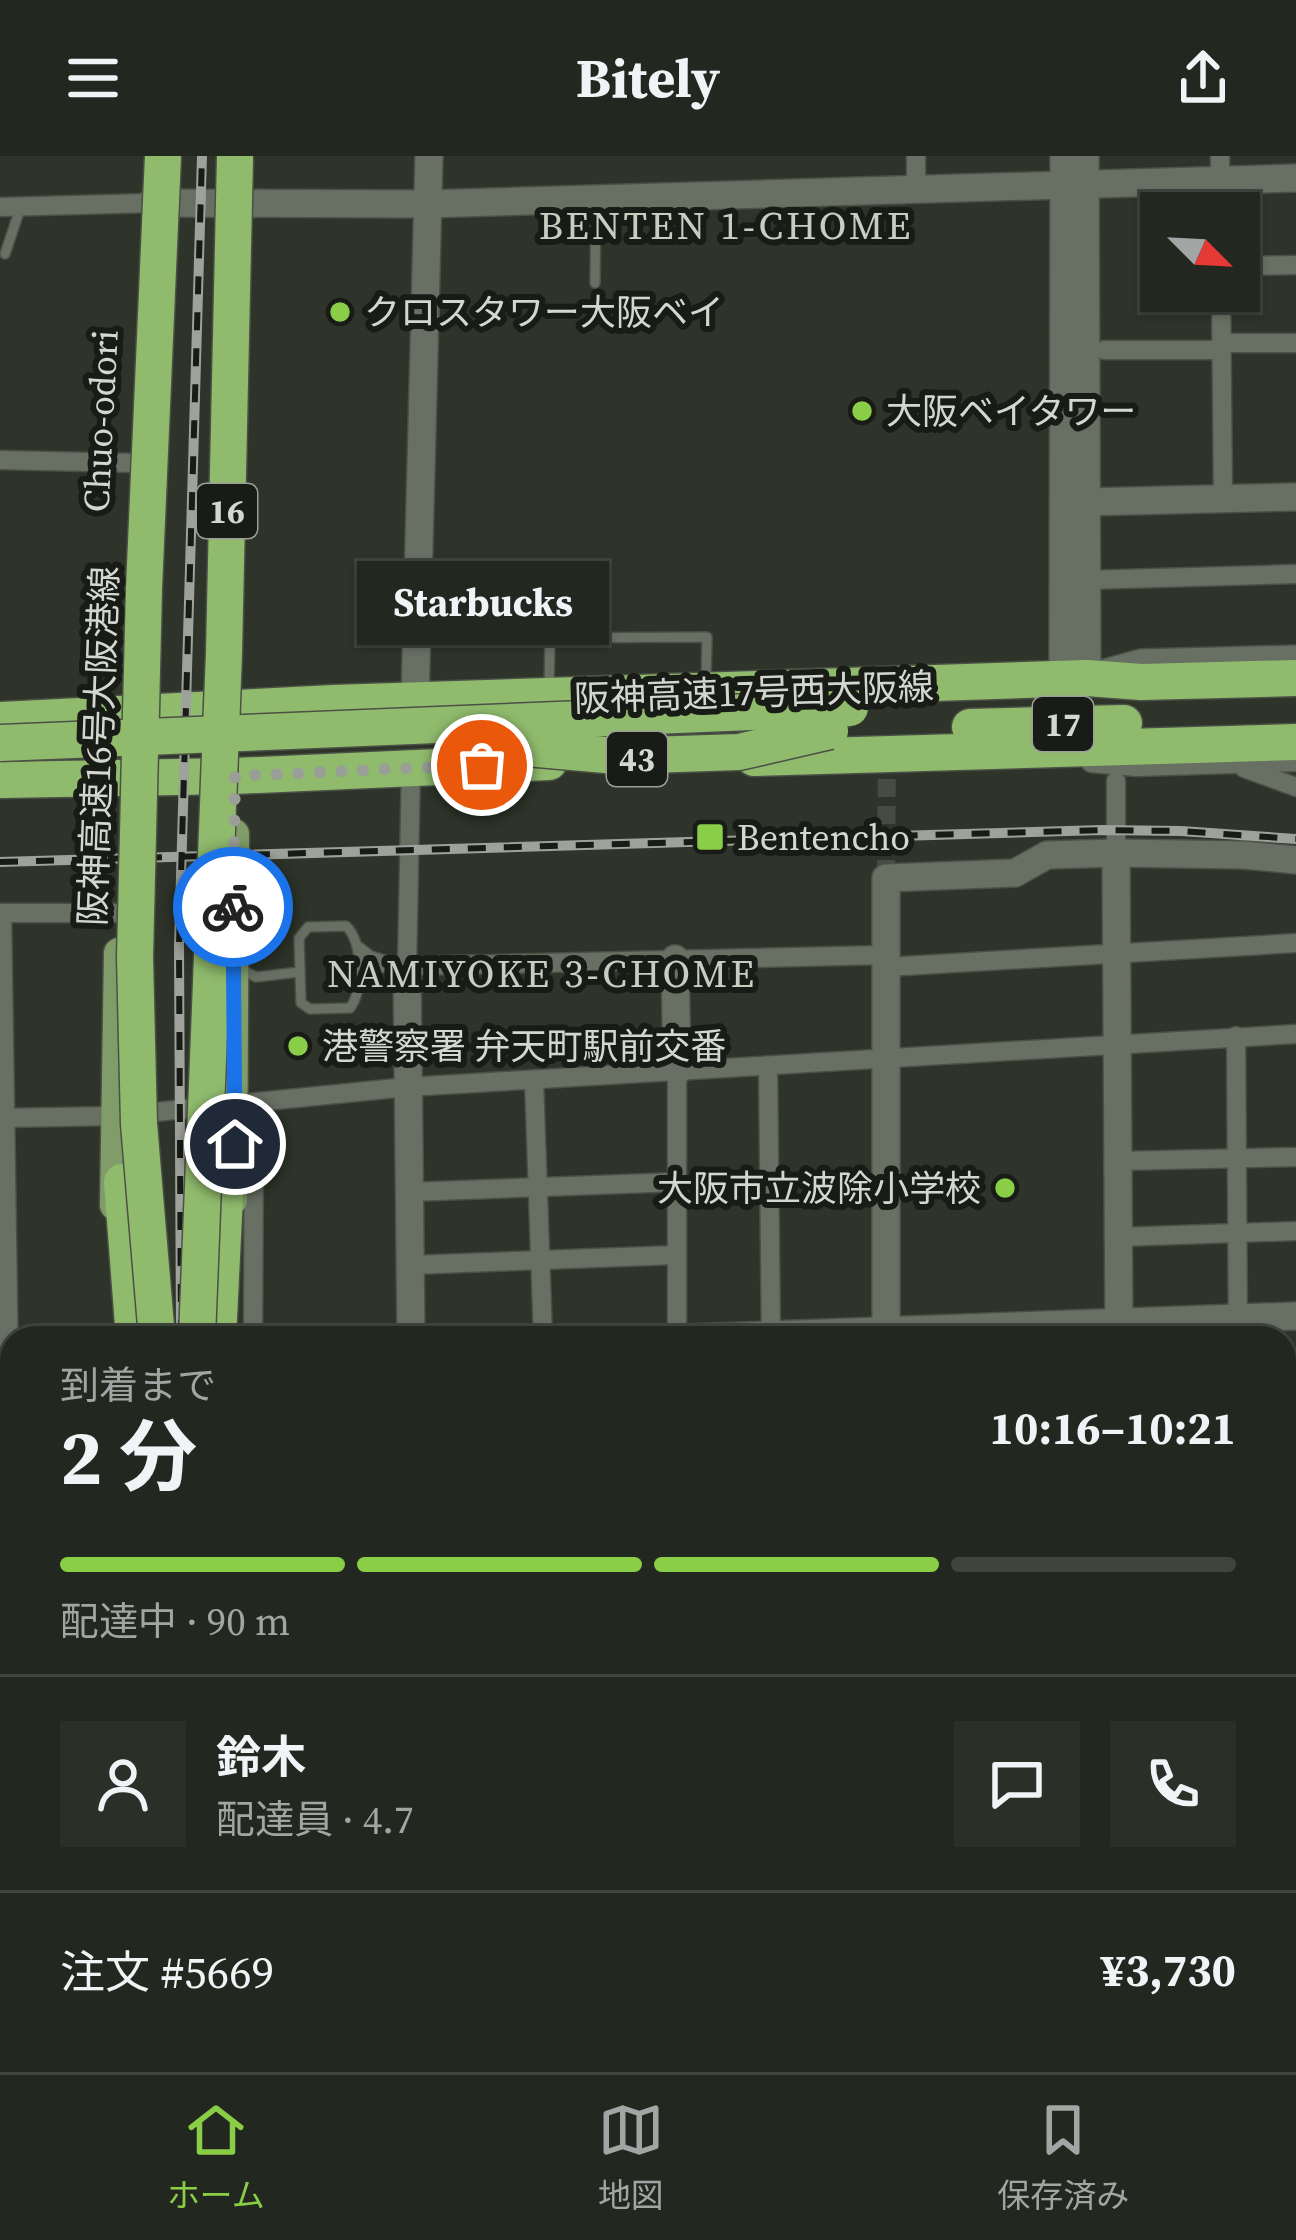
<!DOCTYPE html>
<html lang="ja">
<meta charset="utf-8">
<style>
:root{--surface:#22271f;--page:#2a2f28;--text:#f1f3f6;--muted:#a2a5a4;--line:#3f443d;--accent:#8ace47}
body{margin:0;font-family:"Source Serif 4","Noto Sans JP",serif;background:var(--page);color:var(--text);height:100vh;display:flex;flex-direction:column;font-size:45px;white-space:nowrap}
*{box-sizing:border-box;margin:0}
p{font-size:39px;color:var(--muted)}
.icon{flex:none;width:66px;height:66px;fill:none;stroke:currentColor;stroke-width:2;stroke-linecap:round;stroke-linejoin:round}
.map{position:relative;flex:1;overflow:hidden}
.drawer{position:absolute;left:0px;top:1170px;width:1296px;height:747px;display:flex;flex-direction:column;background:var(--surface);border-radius:36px 36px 0 0;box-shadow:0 3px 9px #0004,0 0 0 3px var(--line)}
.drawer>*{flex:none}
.needle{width:78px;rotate:114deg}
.tools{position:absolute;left:1140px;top:36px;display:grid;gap:24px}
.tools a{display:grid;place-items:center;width:120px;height:120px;border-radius:0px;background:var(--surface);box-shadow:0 3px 9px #0004,0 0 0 3px var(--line);font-size:60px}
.pin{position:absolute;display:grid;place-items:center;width:102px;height:102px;color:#fff;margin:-51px;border:6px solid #fff;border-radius:50%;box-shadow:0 3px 12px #0007}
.courier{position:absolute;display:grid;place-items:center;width:120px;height:120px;margin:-60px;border:9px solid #1a73e8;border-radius:50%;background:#fff;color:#222;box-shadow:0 3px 15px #0007}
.bubble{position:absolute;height:84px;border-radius:0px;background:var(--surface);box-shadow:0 3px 9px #0004,0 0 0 3px var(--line);font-size:39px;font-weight:700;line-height:84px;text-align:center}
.headline em{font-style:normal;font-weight:700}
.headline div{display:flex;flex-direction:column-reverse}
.headline{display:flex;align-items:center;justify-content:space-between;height:204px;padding:0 60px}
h1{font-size:78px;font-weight:700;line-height:90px}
.bar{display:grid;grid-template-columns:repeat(4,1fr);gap:18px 12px;align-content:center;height:144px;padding:0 60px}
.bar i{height:15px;border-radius:9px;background:var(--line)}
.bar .current{background:var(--accent)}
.bar p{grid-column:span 4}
.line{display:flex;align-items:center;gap:30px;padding:0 60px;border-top:3px solid var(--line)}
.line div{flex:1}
.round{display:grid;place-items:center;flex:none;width:126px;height:126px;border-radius:0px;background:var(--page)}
header{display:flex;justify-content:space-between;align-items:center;height:156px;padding:0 60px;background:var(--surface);font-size:54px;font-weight:700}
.tabs{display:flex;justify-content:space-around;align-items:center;height:168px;border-top:3px solid var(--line);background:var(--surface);font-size:33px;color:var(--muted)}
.tabs a{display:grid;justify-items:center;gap:6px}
.tabs .current{color:var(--accent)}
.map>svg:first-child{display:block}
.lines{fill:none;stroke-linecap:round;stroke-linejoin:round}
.street-tunnel{stroke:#474c42;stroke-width:18;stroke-dasharray:18 9;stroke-linecap:butt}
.lane-casing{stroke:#4b5047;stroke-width:12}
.street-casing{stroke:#4b5047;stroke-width:21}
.secondary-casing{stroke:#4b5047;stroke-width:30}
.primary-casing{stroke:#4b5047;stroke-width:33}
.highway-casing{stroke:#4b5047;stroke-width:39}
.lane{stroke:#686f63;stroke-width:9}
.street{stroke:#686f63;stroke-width:18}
.secondary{stroke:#686f63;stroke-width:27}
.primary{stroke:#809d69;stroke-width:30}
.highway{stroke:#90bb6d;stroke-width:36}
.rail-casing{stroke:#9ea29a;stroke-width:10}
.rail{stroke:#181b16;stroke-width:6;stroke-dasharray:18;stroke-linecap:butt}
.highway-bridge-casing{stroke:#4b5047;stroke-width:39;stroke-linecap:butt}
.highway-bridge{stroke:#90bb6d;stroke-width:36}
.done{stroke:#999e96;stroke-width:12;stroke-dasharray:0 21.6}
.route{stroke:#1a73e8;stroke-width:15}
.poi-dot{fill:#8ace47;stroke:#181b16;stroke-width:4.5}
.labels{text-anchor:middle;stroke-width:12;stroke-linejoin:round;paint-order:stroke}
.shield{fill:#181b16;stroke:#9b9f98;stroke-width:3}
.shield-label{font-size:33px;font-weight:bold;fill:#d3d7d0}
.poi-label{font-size:36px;fill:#d3d7d0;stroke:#181b16;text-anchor:start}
.street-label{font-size:36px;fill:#d3d7d0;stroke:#181b16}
.neighbourhood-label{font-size:39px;letter-spacing:3px;fill:#c5cec0;stroke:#181b16}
</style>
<header><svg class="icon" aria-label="menu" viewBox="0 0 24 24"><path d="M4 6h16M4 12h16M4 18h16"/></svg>Bitely<svg class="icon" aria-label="share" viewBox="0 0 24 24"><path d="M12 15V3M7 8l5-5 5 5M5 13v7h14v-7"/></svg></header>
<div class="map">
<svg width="1296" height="1916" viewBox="0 0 1296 1916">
<rect width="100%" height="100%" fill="#2e3429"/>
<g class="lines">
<path class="street-tunnel" d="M 886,722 L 887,596"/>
<g class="lane-casing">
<g id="lane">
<path d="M 5,98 L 21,50"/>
<path d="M 595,127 L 596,47"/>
<path d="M 549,534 L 550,482 L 707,481 L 706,525"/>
<path d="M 346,770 C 363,785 364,834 350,852 L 310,853 L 301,847 L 299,782 L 308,771 Z"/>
<path d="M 358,790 L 371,800 L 402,809"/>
<path d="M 243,814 L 256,821 L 300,816"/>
<path d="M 358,826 L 389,807"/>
</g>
</g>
<g class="street-casing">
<g id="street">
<path d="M 916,0 L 916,31"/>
<path d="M 1220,0 L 1220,57"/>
<path d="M 0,51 L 151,47"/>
<path d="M 1239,110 L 1296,109"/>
<path d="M 1221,135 L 1223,341"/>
<path d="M 1221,187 L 1296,187"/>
<path d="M 1104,194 L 1221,194"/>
<path d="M 0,304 L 136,307"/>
<path d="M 1086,424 L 1296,418"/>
<path d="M 1091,607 L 1137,611 L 1296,606"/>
<path d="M 411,610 L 407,810 L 885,799"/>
<path d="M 1244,612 L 1296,631"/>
<path d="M 1116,625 L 1116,697"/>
<path d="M 0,757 L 120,757"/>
<path d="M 2,757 L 12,1407"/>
<path d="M 886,811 L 1296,787"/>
<path d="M 1236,880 L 1238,1182"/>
<path d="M 768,910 L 771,1182"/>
<path d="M 534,924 L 543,1182"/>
<path d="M 236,949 L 254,974 L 253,1182"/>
<path d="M 0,962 L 115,960 L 407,931 L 1296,878"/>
<path d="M 1119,1005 L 1296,1001"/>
<path d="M 409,1036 L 678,1026"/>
<path d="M 1119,1081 L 1296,1075"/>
<path d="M 411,1109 L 676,1099"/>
<path d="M 677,1182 L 677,915"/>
<path d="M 1284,1265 L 1296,1265"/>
<path d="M 1284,1453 L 1296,1453"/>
<path d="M 0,1481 L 12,1481"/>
<path d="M 1284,1832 L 1296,1828"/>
<path d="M 84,1905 L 84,1916"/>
<path d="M 418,1916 L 423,1905"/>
<path d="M 1081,1916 L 1108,1905"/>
</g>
</g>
<g class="secondary-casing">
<g id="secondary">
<path d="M 1085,0 L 1087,522 L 1141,507 L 1296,503"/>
<path d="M 151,47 L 428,48 L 1296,22"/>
<path d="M 1086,346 L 1296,341"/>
<path d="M 1063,523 L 1064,0"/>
<path d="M 415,544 L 429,0"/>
<path d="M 1116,697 L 1244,699 L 1296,704"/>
<path d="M 675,803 L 677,915"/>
<path d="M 407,810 L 411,1182"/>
<path d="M 687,1182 L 1296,1160"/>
<path d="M 886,1182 L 886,722 L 1015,717 L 1047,699 L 1116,697 L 1119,1182"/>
<path d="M 0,1198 L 12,1198"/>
<path d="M 1284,1667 L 1296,1662"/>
<path d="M 0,1783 L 12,1782"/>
<path d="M 1063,1905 L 1068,1916"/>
<path d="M 687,1916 L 714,1905"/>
</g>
</g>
<g class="primary-casing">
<g id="primary">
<path d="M 232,1044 L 234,678"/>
<path d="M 115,1049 L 119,797"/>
<path d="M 223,1905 L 227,1916"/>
<path d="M 352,1905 L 357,1916"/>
</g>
</g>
<g class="highway-casing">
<g id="highway">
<path d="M 0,564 L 334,547 L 1087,522 L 1141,526 L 1296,522"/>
<path d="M 970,571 L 1124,567"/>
<path d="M 754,602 L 1296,586"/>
<path d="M 0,624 L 235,620 L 549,606"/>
<path d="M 122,1026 L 134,1182"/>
<path d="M 218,1182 L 226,1019"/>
<path d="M 251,1905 L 256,1916"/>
<path d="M 311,1905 L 316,1916"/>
</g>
</g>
<use href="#lane" class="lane"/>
<use href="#street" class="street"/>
<use href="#secondary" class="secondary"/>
<use href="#primary" class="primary"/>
<use href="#highway" class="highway"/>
<g class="rail-casing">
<g id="rail">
<path d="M 0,706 L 1102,674 L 1181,675 L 1296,683"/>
<path d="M 181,1182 L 179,789 L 202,0"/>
<path d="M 288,1905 L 292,1916"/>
</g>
</g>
<use href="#rail" class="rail"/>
<g class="highway-bridge-casing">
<g id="highway-bridge">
<path d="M 0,587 L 850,552"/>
<path d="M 481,588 L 617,600 L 739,596 L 830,575"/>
<path d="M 157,1182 L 139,968 L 135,801 L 144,432 L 163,0"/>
<path d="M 197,1182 L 224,497 L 235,0"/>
</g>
</g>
<use href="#highway-bridge" class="highway-bridge"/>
</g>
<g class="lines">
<path class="done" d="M 233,751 L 235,620 L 482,609"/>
<path class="route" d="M 233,751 L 235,988"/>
</g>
<g class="poi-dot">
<circle cx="340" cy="156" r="12"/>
<circle cx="862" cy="255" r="12"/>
<rect x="695" y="666" width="30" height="30" rx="6"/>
<circle cx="298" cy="890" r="12"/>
<circle cx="1005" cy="1032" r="12"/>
</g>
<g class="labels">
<g class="shield">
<rect x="197" y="328" width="60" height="54" rx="9"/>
<rect x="1033" y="541" width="60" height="54" rx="9"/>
<rect x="607" y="576" width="60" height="54" rx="9"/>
</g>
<g class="shield-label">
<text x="227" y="367">16</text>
<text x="1063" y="580">17</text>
<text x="637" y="615">43</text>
</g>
<g class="poi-label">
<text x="364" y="169">クロスタワー大阪ベイ</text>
<text x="886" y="268">大阪ベイタワー</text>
<text x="737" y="694">Bentencho</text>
<text x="322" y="903">港警察署 弁天町駅前交番</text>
<text x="981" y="1045" text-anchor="end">大阪市立波除小学校</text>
</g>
<g class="street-label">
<text transform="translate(100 265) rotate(-87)" y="13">Chuo-odori</text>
<text transform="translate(754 536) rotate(-2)" y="13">阪神高速17号西大阪線</text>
<text transform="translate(98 590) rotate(-88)" y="13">阪神高速16号大阪港線</text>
</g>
<g class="neighbourhood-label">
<text x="726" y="83">BENTEN 1-CHOME</text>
<text x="542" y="831">NAMIYOKE 3-CHOME</text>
</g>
</g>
</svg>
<div class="tools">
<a><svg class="needle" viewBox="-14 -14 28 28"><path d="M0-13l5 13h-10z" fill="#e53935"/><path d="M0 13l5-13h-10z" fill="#a2a5a4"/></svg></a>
</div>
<div class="pin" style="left:482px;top:609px;background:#ea580c"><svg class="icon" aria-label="bag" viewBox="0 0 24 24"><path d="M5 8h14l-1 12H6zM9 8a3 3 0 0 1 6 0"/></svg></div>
<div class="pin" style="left:235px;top:988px;background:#1f2937"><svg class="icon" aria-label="home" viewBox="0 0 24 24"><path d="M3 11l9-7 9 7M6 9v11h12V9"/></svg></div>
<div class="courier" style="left:233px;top:751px"><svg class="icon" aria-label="bike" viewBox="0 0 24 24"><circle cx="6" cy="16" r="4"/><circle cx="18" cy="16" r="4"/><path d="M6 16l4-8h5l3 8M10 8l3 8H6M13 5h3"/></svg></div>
<div class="bubble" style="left:357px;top:405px;width:252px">Starbucks</div>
<section class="drawer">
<div class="headline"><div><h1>2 分</h1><p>到着まで</p></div><em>10:16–10:21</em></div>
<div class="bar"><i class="current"></i><i class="current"></i><i class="current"></i><i></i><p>配達中 · 90 m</p></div>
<div class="line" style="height:216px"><a class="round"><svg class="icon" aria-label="person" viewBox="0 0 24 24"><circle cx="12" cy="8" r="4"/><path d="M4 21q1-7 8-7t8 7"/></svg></a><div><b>鈴木</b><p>配達員 · 4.7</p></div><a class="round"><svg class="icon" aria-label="chat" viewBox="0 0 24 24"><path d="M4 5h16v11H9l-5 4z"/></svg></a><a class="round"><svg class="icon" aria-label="phone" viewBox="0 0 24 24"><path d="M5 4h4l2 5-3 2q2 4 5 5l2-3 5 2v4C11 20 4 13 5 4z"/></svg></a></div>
<div class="line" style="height:156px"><div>注文 #5669</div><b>¥3,730</b></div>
</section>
</div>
<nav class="tabs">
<a class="current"><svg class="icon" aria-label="home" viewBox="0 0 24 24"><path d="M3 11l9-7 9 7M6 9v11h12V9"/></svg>ホーム</a>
<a><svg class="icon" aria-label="map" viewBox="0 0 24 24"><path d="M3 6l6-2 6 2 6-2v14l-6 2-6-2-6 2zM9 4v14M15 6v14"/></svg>地図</a>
<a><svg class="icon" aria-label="saved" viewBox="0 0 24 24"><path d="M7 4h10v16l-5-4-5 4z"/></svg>保存済み</a>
</nav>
